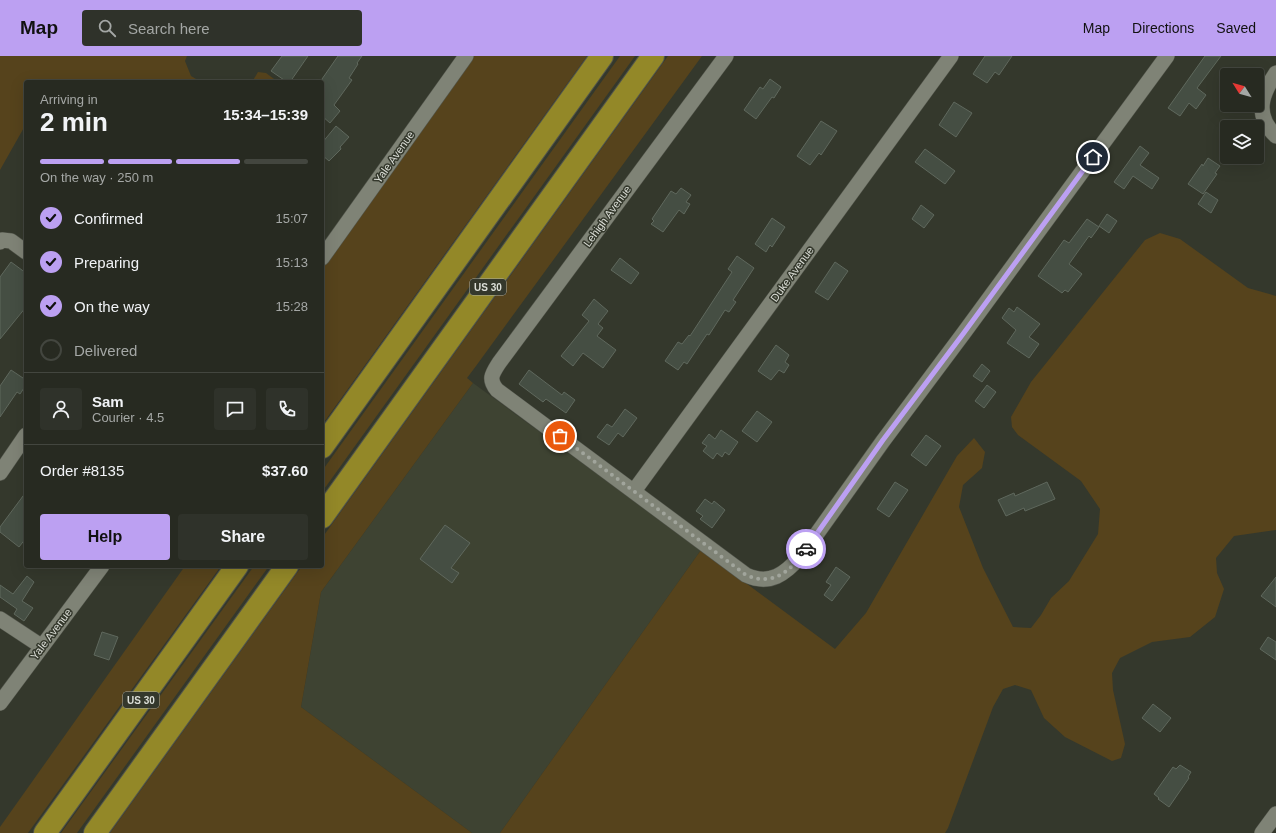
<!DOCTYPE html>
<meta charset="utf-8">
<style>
:root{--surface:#272a21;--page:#2f322a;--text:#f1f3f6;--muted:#a4a7a5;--line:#43463f;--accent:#bca0f2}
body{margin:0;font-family:Helvetica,sans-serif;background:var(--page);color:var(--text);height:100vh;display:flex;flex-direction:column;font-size:15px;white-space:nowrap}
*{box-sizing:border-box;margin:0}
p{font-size:13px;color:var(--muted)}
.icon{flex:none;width:22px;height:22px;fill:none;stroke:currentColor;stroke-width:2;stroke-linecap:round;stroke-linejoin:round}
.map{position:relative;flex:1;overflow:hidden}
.sheet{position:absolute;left:24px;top:24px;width:300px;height:488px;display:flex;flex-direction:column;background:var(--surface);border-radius:4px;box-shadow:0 4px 16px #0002,0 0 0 1px var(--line)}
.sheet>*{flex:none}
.needle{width:26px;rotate:307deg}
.buttons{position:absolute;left:1220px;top:12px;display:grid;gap:8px}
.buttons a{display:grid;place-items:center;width:44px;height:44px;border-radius:4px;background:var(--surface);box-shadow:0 4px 16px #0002,0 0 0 1px var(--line);font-size:20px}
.pin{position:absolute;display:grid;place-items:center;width:34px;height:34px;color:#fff;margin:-17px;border:2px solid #fff;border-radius:50%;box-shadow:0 1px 4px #0007}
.courier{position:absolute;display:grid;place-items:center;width:40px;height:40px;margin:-20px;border:3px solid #bca0f2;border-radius:50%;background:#fff;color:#222;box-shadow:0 1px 5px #0007}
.headline em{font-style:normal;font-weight:700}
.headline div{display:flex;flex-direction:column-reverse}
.headline{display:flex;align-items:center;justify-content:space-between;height:68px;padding:0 16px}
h1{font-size:26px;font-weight:700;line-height:30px}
.bar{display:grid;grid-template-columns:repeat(4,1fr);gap:6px 4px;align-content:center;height:48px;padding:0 16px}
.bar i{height:5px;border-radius:3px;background:var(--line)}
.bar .selected{background:var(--accent)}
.bar p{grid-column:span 4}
.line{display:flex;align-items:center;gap:10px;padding:0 16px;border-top:1px solid var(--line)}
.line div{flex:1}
.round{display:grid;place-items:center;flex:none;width:42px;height:42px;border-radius:4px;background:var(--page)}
ol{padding:0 16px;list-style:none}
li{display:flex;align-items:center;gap:12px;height:44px}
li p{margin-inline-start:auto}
li .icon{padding:4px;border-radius:50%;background:var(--accent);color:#111;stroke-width:4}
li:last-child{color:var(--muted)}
li i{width:22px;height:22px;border:2px solid var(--line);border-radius:50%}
.button{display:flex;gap:8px;margin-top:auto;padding:8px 16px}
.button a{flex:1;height:46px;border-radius:4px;background:var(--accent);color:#111;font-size:16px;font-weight:700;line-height:46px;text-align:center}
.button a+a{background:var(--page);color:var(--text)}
header{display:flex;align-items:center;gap:24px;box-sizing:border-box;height:56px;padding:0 20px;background:var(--accent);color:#111}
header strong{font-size:19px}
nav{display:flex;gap:22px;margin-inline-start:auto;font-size:14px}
.search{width:280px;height:36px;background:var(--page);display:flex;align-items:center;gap:10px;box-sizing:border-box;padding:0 14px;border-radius:4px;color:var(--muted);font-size:15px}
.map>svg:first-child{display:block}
.built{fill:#3e4332}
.green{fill:#56431c}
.building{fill:#454e43;stroke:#5f685d}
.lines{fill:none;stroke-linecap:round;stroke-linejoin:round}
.minor-casing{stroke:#52554b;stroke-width:16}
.motorway-casing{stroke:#52554b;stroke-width:24}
.minor{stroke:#7f8376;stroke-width:15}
.motorway{stroke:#938828;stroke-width:22}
.done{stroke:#a1a59c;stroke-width:4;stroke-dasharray:0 7.2}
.route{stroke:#bca0f2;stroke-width:5}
.labels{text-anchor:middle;stroke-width:3;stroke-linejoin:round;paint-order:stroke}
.shield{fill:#34382c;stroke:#aaada4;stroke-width:1}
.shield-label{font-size:10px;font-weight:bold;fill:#dcdfd8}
.street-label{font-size:11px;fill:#dcdfd8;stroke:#34382c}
</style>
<header>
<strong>Map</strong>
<div class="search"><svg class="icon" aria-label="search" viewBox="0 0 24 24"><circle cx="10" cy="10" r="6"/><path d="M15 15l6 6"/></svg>Search here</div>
<nav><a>Map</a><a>Directions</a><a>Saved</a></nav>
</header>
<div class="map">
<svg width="1276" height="777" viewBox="0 0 1276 777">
<rect width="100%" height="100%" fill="#34382c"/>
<path class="built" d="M 473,327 L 701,494 L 500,777 L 472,777 L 301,651 L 321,536 Z"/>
<g class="green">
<path d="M 0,0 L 187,0 L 185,5 L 191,20 L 201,26 L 26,26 L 26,68 L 0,114 Z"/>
<path d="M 474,0 L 587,0 L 322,369 L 322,213 Z"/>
<path d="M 620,0 L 635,0 L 322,436 L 322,415 Z"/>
<path d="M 668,0 L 702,0 L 476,310 L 467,322 L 473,327 L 321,536 L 301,651 L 472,777 L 110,777 L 302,510 L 322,510 L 322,482 Z"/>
<path d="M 258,16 L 266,17 L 278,26 L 252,26 Z"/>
<path d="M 1160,177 L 1180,183 L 1248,232 L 1276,240 L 1276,474 L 1234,480 L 1216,502 L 1217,517 L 1224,533 L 1215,561 L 1190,581 L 1152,586 L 1120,602 L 1112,617 L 1113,634 L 1125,688 L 1121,702 L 1112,705 L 1065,681 L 1044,662 L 1031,634 L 1015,629 L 1003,633 L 993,651 L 948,772 L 945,777 L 500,777 L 701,494 L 835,593 L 866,557 L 957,400 L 974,382 L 985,396 L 982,412 L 963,429 L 959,451 L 983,512 L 1013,571 L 1031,572 L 1041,559 L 1051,542 L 1069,525 L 1098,478 L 1100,453 L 1081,425 L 1018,379 L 1012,371 L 1011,361 L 1031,326 L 1145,184 Z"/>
<path d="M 185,510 L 221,510 L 28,777 L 0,777 L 0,771 Z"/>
<path d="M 254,510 L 269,510 L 77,777 L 61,777 Z"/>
</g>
<g class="building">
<path d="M 282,0 L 308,0 L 290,26 L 287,26 L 271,15 Z"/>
<path d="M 338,0 L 362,0 L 357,7 L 358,8 L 349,22 L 352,24 L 334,49 L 340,55 L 330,67 L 322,60 L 322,23 Z"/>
<path d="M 985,0 L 1012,0 L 999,19 L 995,16 L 987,27 L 973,18 Z"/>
<path d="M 1205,0 L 1221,0 L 1197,32 L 1206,39 L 1196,53 L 1189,47 L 1180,60 L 1168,52 Z"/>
<path d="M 770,23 L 781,31 L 774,42 L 772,41 L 756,63 L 744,54 L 760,31 L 763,33 Z"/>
<path d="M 954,46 L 972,57 L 956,81 L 939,69 Z"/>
<path d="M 821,65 L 837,75 L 821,99 L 819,97 L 810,109 L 797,100 Z"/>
<path d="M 336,70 L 349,81 L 340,91 L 341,93 L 329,105 L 322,99 L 322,87 Z"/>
<path d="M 1140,90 L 1149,97 L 1140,109 L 1159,122 L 1152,133 L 1133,120 L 1124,133 L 1114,126 Z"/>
<path d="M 925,93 L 955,115 L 945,128 L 915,106 Z"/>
<path d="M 1208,102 L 1220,110 L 1215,117 L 1217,118 L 1203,138 L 1188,128 L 1202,108 L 1203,110 Z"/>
<path d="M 681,132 L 691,139 L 686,146 L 690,148 L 684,158 L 679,154 L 663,176 L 651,168 L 654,165 L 652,163 L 671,135 L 676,138 Z"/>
<path d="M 1206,136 L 1218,144 L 1211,157 L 1198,148 Z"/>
<path d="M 921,149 L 934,159 L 924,172 L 912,163 Z"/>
<path d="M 1107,158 L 1117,165 L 1109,177 L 1099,170 Z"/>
<path d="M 772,162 L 785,171 L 772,191 L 770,189 L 766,196 L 755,188 Z"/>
<path d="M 1087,163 L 1099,171 L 1091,182 L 1089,180 L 1069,208 L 1082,218 L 1068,236 L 1065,234 L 1062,237 L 1038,220 L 1064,184 L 1069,187 Z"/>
<path d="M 737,200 L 754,212 L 733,244 L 736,246 L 729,256 L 725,254 L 709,279 L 707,278 L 687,308 L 684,306 L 678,314 L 665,305 L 678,286 L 682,288 L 689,279 L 690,280 L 732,216 L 728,213 Z"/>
<path d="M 620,202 L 639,217 L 631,228 L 611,214 Z"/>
<path d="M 11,206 L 26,217 L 26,251 L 0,283 L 0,221 Z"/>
<path d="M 835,206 L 848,215 L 828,244 L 815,236 Z"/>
<path d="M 594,243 L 608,255 L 598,268 L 603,272 L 597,280 L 616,294 L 603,312 L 583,297 L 573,310 L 561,300 L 589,265 L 582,259 Z"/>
<path d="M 1017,251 L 1040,268 L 1029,281 L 1039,288 L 1029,302 L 1007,287 L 1016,274 L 1002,262 L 1009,252 L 1014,256 Z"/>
<path d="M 776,289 L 789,299 L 785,306 L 789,309 L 784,317 L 779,314 L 771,324 L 758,315 Z"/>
<path d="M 982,308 L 990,315 L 982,326 L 973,320 Z"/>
<path d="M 11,314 L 26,324 L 26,329 L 20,338 L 17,336 L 0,361 L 0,330 Z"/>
<path d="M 529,314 L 562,339 L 564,336 L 575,344 L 566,357 L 546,343 L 543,346 L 519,328 Z"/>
<path d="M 987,329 L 996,336 L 984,352 L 975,345 Z"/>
<path d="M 625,353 L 637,362 L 623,381 L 618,377 L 609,389 L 597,381 L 607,368 L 612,371 Z"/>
<path d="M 757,355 L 772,366 L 757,386 L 742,375 Z"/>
<path d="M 721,374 L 738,386 L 729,399 L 725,396 L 722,401 L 717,397 L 713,403 L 703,395 L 707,390 L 702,387 L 709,378 L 715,383 Z"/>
<path d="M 926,379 L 941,390 L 926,410 L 911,399 Z"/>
<path d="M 895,426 L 908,434 L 889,461 L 877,453 Z"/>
<path d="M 1047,426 L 1055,443 L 1025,455 L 1024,452 L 1006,460 L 998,444 L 1014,437 L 1015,440 Z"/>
<path d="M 26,436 L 26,482 L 19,491 L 0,476 L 0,471 Z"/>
<path d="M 705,443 L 712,448 L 714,445 L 725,454 L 712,472 L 700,463 L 703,460 L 696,455 Z"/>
<path d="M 445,469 L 470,487 L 451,512 L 459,517 L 452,527 L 420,503 Z"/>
<path d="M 836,511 L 850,521 L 832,545 L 824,539 L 831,529 L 826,526 Z"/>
<path d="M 27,520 L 34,526 L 22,545 L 33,552 L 24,565 L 14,558 L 17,553 L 0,541 L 0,529 L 13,538 Z"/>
<path d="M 1276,521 L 1276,551 L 1261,540 Z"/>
<path d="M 102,576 L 118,581 L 109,604 L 94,599 Z"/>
<path d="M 1268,581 L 1276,586 L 1276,604 L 1260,593 Z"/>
<path d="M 1153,648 L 1171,662 L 1160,676 L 1142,662 Z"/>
<path d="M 1180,709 L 1191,716 L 1188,721 L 1189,722 L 1169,751 L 1158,743 L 1159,742 L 1154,738 L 1173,711 L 1176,713 Z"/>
</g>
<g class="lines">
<g class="minor-casing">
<g id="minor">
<path d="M 726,0 L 499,307 C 492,318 488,323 497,334 L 746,519 C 770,530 785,518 801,500 L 883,385 L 963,278 L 1167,0"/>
<path d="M 1276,17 C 1261,39 1254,59 1276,80"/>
<path d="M 0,186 L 2,184 L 11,185 L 26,196"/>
<path d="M 322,202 L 466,0"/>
<path d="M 0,417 L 26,379"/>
<path d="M 634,435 L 951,0"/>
<path d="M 0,563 L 41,590"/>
<path d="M 0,647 L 102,510"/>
<path d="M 1262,777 L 1276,758"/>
</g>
</g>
<g class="motorway-casing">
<g id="motorway">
<path d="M 322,391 L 602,0"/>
<path d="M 322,461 L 653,0"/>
<path d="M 45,777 L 237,510"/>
<path d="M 95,777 L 287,510"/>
</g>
</g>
<use href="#minor" class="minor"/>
<use href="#motorway" class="motorway"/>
</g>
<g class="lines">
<path class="done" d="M 560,380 L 746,519 C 773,531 791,515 806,493"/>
<path class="route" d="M 806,493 L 883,384 L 963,278 L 1093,101"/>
</g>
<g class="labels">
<g class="shield">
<rect x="470" y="223" width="36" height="16" rx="3"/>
<rect x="123" y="636" width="36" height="16" rx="3"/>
</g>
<g class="shield-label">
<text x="488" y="235">US 30</text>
<text x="141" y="648">US 30</text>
</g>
<g class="street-label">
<text transform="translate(394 101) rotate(-55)" y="4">Yale Avenue</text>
<text transform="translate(607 160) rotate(-54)" y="4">Lehigh Avenue</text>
<text transform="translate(792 218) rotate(-54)" y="4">Duke Avenue</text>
<text transform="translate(51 578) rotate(-53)" y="4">Yale Avenue</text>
</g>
</g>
</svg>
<div class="buttons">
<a><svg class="needle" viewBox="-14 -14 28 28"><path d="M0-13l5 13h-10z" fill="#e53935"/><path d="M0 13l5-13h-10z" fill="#a4a7a5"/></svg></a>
<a><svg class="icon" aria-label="layers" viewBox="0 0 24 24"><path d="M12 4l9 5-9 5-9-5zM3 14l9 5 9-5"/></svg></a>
</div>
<div class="pin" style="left:560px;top:380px;background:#ea580c"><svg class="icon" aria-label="bag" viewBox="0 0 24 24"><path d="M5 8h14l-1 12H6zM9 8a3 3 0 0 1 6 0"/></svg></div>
<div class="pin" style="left:1093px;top:101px;background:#1f2937"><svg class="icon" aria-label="home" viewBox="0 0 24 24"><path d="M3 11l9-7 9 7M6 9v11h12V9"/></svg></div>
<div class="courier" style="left:806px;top:493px"><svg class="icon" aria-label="car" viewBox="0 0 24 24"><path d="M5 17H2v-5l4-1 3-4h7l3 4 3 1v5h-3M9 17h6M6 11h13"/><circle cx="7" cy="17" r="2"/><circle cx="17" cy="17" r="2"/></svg></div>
<section class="sheet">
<div class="headline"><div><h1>2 min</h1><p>Arriving in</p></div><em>15:34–15:39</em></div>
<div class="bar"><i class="selected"></i><i class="selected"></i><i class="selected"></i><i></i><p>On the way · 250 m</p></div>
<ol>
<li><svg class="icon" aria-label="check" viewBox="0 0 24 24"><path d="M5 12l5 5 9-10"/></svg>Confirmed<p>15:07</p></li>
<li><svg class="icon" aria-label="check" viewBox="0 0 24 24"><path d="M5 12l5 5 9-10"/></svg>Preparing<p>15:13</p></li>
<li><svg class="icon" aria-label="check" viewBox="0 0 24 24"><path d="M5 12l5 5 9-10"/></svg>On the way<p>15:28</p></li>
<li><i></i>Delivered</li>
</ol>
<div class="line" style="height:72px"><a class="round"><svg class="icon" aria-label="person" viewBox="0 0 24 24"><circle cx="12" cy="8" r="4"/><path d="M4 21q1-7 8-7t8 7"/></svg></a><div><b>Sam</b><p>Courier · 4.5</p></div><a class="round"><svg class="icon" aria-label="chat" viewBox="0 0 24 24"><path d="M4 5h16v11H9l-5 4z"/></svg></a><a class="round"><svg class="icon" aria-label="phone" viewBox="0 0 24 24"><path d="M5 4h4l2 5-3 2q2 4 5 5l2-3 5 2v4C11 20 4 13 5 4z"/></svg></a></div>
<div class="line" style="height:52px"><div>Order #8135</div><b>$37.60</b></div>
<div class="button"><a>Help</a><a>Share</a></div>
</section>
</div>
